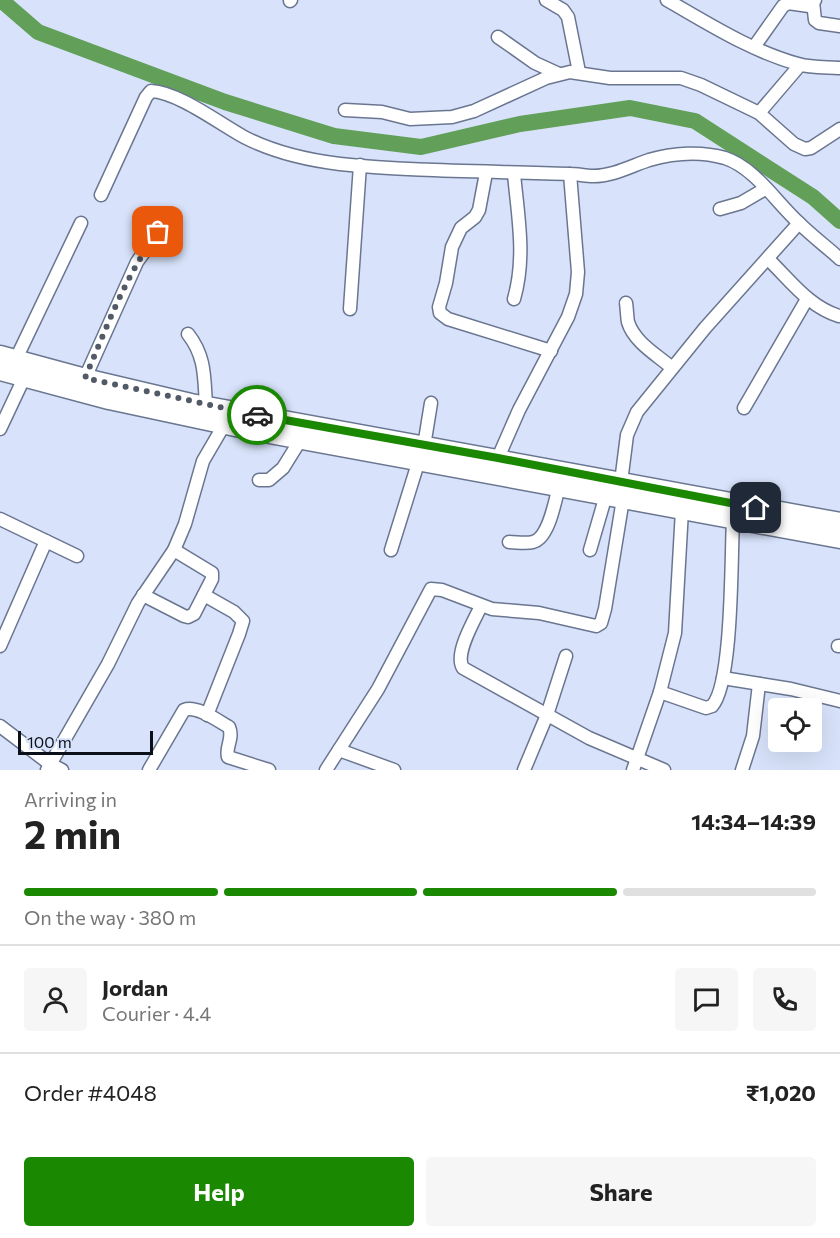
<!DOCTYPE html>
<meta charset="utf-8">
<style>
:root{--surface:#fff;--page:#f6f6f6;--text:#222;--muted:#767676;--line:#e0e0e0;--accent:#1b8802}
body{margin:0;font-family:Commissioner,sans-serif;background:var(--page);color:var(--text);height:100vh;display:flex;flex-direction:column;font-size:22px;white-space:nowrap}
*{box-sizing:border-box;margin:0}
p{font-size:20px;color:var(--muted)}
.icon{flex:none;width:33px;height:33px;fill:none;stroke:currentColor;stroke-width:2;stroke-linecap:round;stroke-linejoin:round}
.map{position:relative;height:770px;overflow:hidden}
.side{display:flex;flex-direction:column;background:var(--surface);flex:1}
.side>*{flex:none}
.buttons{position:absolute;left:768px;top:698px;display:grid;gap:12px}
.buttons a{display:grid;place-items:center;width:54px;height:54px;border-radius:6px;background:var(--surface);box-shadow:0 6px 24px #0002;font-size:30px}
.scale{position:absolute;left:18px;bottom:15px;width:135px;box-sizing:border-box;padding-left:6px;border:3px solid #0a0f18;border-top:0;font-size:16px;line-height:21px;white-space:nowrap;color:#0a0f18;-webkit-text-stroke:4px #d8e3fb;paint-order:stroke}
.pin{position:absolute;display:grid;place-items:center;width:51px;height:51px;color:#fff;margin:-26px;border-radius:12px;box-shadow:0 3px 9px #0006}
.courier{position:absolute;display:grid;place-items:center;width:60px;height:60px;margin:-30px;border:4px solid #1b8802;border-radius:50%;background:#fff;color:#222;box-shadow:0 2px 8px #0007}
.summary em{font-style:normal;font-weight:700}
.summary div{display:flex;flex-direction:column-reverse}
.summary{display:flex;align-items:center;justify-content:space-between;height:102px;padding:0 24px}
h1{font-size:39px;font-weight:700;line-height:45px}
.bar{display:grid;grid-template-columns:repeat(4,1fr);gap:9px 6px;align-content:center;height:72px;padding:0 24px}
.bar i{height:8px;border-radius:4px;background:var(--line)}
.bar .on{background:var(--accent)}
.bar p{grid-column:span 4}
.line{display:flex;align-items:center;gap:15px;padding:0 24px;border-top:2px solid var(--line)}
.line div{flex:1}
.round{display:grid;place-items:center;flex:none;width:63px;height:63px;border-radius:6px;background:var(--page)}
.button{display:flex;gap:12px;margin-top:auto;padding:12px 24px}
.button a{flex:1;height:69px;border-radius:6px;background:var(--accent);color:#fff;font-size:24px;font-weight:700;line-height:69px;text-align:center}
.button a+a{background:var(--page);color:var(--text)}
.map>svg:first-child{display:block}
.lines{fill:none;stroke-linecap:round;stroke-linejoin:round}
.river{stroke:#62a059;stroke-width:16}
.minor-casing{stroke:#6a7690;stroke-width:15}
.highway-casing{stroke:#6a7690;stroke-width:21}
.minor{stroke:#fff;stroke-width:12}
.highway{stroke:#fff;stroke-width:18}
.done{stroke:#525967;stroke-width:6;stroke-dasharray:0 10.8}
.route{stroke:#1b8802;stroke-width:8}
</style>
<div class="map">
<svg width="840" height="770" viewBox="0 0 840 770">
<rect width="100%" height="100%" fill="#d8e3fb"/>
<g class="lines">
<path class="river" d="M 1,0 L 38,32 L 225,102 L 334,136 L 421,147 L 520,124 L 630,108 L 695,121 L 813,197 L 840,221"/>
<g class="minor-casing">
<g id="minor">
<path d="M 546,0 L 563,10 L 568,17 L 579,72"/>
<path d="M 667,0 C 709,24 751,51 798,64 C 811,68 826,67 840,68"/>
<path d="M 290,1 L 291,0"/>
<path d="M 813,2 L 815,20 L 819,23 L 840,26"/>
<path d="M 498,37 L 535,63 L 559,74"/>
<path d="M 754,47 L 783,6 L 788,3 L 809,6 L 815,0"/>
<path d="M 345,110 L 382,112 L 410,119 L 452,117 L 474,111 L 546,78 L 570,72 L 610,78 L 681,78 L 701,85 L 759,113 L 794,144 L 805,149 L 811,148 L 840,129"/>
<path d="M 759,113 L 800,65"/>
<path d="M 486,173 L 479,210 L 475,217 L 461,228 L 452,247 L 446,283 L 439,307 L 440,313 L 448,319 L 551,351"/>
<path d="M 514,174 C 518,217 526,257 514,299"/>
<path d="M 101,195 L 146,97 L 151,91 C 178,92 220,124 244,137 C 273,152 307,160 340,164 C 416,172 493,171 570,174 C 578,174 585,176 593,176 C 613,176 631,166 649,160 C 673,153 701,151 725,158 C 755,168 776,202 799,223 C 812,236 827,247 840,259"/>
<path d="M 720,209 L 741,203 L 765,189"/>
<path d="M 768,259 C 790,280 809,307 839,316"/>
<path d="M 626,303 C 627,309 627,317 628,322 C 634,342 657,355 671,367"/>
<path d="M 350,309 L 360,165"/>
<path d="M 188,334 C 206,357 204,378 206,405"/>
<path d="M 16,359 L 81,223"/>
<path d="M 85,378 L 137,262 L 170,216"/>
<path d="M 744,408 L 807,299"/>
<path d="M 0,429 L 24,378"/>
<path d="M 424,446 L 431,403"/>
<path d="M 498,458 L 519,410 L 568,317 L 576,294 L 578,272 L 570,174"/>
<path d="M 259,480 L 269,480 L 283,468 L 301,439"/>
<path d="M 621,482 L 627,435 L 637,412 L 705,328 L 799,223"/>
<path d="M 0,519 L 77,556"/>
<path d="M 509,542 C 516,542 526,544 533,542 C 549,538 555,501 559,486"/>
<path d="M 391,550 L 419,460"/>
<path d="M 590,550 L 606,495"/>
<path d="M 143,595 L 184,616 L 188,617 L 194,614 L 212,579 L 212,573 L 174,550"/>
<path d="M 204,595 L 234,612 L 243,621 L 239,634 L 207,715"/>
<path d="M 481,606 C 474,621 454,654 463,668 L 589,738 L 664,770"/>
<path d="M 0,646 L 46,541"/>
<path d="M 838,646 L 840,646"/>
<path d="M 723,678 L 791,689 L 840,701"/>
<path d="M 660,692 L 706,708 L 712,706 C 733,684 731,555 733,519"/>
<path d="M 0,726 L 50,764 L 62,770"/>
<path d="M 339,750 L 394,770"/>
<path d="M 47,770 L 108,664 L 138,603 L 174,550 L 185,524 L 203,461 L 224,425"/>
<path d="M 149,770 L 184,710 C 197,705 218,721 229,727 C 234,739 225,747 228,757 L 269,770"/>
<path d="M 326,770 L 378,689 L 431,589 L 442,590 L 492,609 L 539,613 L 596,626 L 601,623 L 605,609 L 623,499"/>
<path d="M 524,770 L 547,715 L 566,656"/>
<path d="M 633,770 L 660,692 L 675,633 L 682,510"/>
<path d="M 742,770 L 753,736 L 759,684"/>
</g>
</g>
<g class="highway-casing">
<g id="highway">
<path d="M 0,355 L 85,378 L 191,403 L 840,522"/>
<path d="M 0,371 L 109,400 L 254,431 L 840,539"/>
</g>
</g>
<use href="#minor" class="minor"/>
<use href="#highway" class="highway"/>
</g>
<g class="lines">
<path class="done" d="M 158,232 C 125,276 106,329 85,378 L 257,415"/>
<path class="route" d="M 257,415 L 498,458 L 756,508"/>
</g>
</svg>
<div class="buttons">
<a><svg class="icon" aria-label="locate" viewBox="0 0 24 24"><circle cx="12" cy="12" r="6"/><path d="M12 2v4M12 18v4M2 12h4M18 12h4"/></svg></a>
</div>
<div class="scale">100 m</div>
<div class="pin" style="left:158px;top:232px;background:#ea580c"><svg class="icon" aria-label="bag" viewBox="0 0 24 24"><path d="M5 8h14l-1 12H6zM9 8a3 3 0 0 1 6 0"/></svg></div>
<div class="pin" style="left:756px;top:508px;background:#1f2937"><svg class="icon" aria-label="home" viewBox="0 0 24 24"><path d="M3 11l9-7 9 7M6 9v11h12V9"/></svg></div>
<div class="courier" style="left:257px;top:415px"><svg class="icon" aria-label="car" viewBox="0 0 24 24"><path d="M5 17H2v-5l4-1 3-4h7l3 4 3 1v5h-3M9 17h6M6 11h13"/><circle cx="7" cy="17" r="2"/><circle cx="17" cy="17" r="2"/></svg></div>
</div>
<section class="side">
<div class="summary"><div><h1>2 min</h1><p>Arriving in</p></div><em>14:34–14:39</em></div>
<div class="bar"><i class="on"></i><i class="on"></i><i class="on"></i><i></i><p>On the way · 380 m</p></div>
<div class="line" style="height:108px"><a class="round"><svg class="icon" aria-label="person" viewBox="0 0 24 24"><circle cx="12" cy="8" r="4"/><path d="M4 21q1-7 8-7t8 7"/></svg></a><div><b>Jordan</b><p>Courier · 4.4</p></div><a class="round"><svg class="icon" aria-label="chat" viewBox="0 0 24 24"><path d="M4 5h16v11H9l-5 4z"/></svg></a><a class="round"><svg class="icon" aria-label="phone" viewBox="0 0 24 24"><path d="M5 4h4l2 5-3 2q2 4 5 5l2-3 5 2v4C11 20 4 13 5 4z"/></svg></a></div>
<div class="line" style="height:78px"><div>Order #4048</div><b>₹1,020</b></div>
<div class="button"><a>Help</a><a>Share</a></div>
</section>
